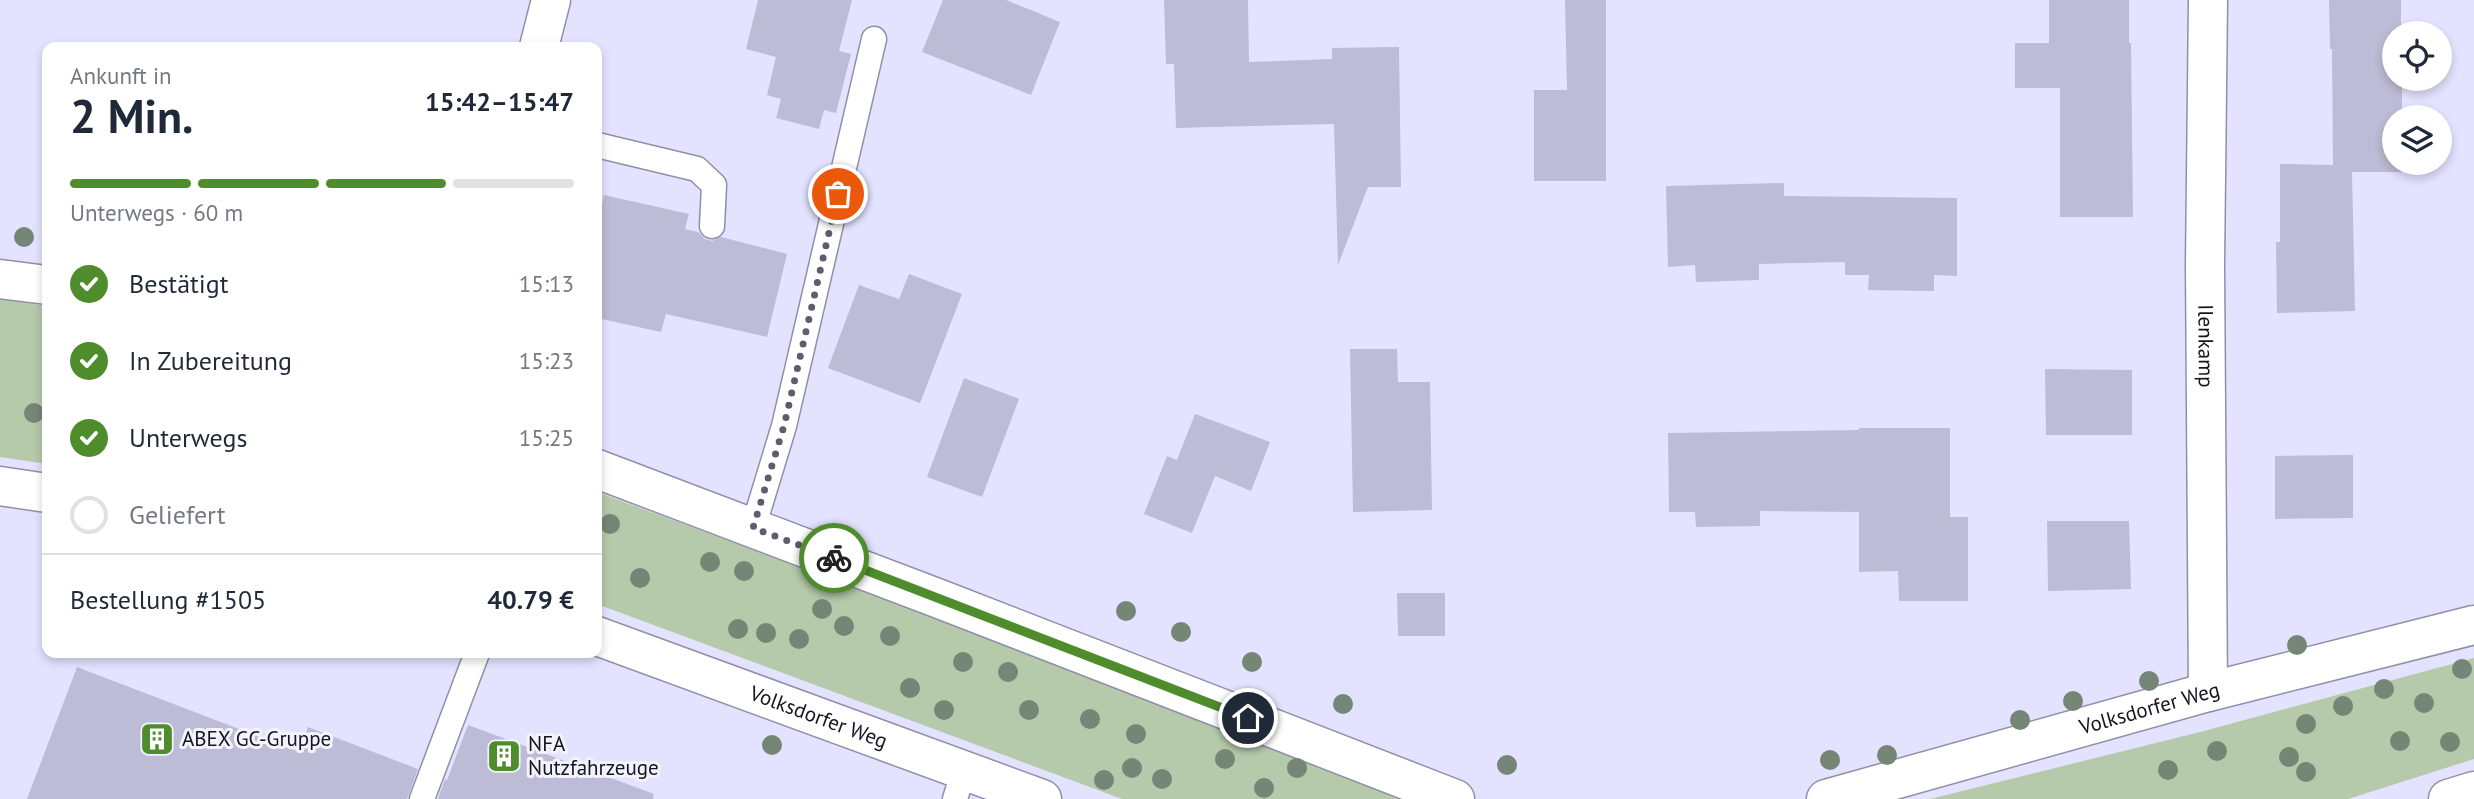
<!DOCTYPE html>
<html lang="de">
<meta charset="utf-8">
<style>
:root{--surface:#fff;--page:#f2f2f3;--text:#1f2937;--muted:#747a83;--line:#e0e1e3;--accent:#4f8c2c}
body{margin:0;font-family:"PT Sans",sans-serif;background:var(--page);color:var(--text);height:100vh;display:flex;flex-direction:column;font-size:26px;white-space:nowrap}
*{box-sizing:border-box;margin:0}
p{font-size:23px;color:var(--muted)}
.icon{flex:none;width:38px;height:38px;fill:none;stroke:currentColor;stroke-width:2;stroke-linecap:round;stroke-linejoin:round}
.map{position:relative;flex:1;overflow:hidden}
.details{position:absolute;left:42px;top:42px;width:560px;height:616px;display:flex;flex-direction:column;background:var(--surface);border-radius:14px;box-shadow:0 4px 10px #0003}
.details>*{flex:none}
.controls{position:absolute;left:2382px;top:21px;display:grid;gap:14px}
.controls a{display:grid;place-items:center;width:70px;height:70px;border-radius:50%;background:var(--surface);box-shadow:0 4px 10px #0003;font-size:35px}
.pin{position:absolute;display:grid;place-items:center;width:60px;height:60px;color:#fff;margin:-30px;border:4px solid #fff;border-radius:50%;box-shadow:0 2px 7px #0007}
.courier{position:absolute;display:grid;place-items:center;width:70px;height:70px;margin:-35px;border:5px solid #4f8c2c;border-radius:50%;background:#fff;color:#222;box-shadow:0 2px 9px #0007}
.overview em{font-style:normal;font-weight:700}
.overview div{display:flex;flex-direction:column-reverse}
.overview{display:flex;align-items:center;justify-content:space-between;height:119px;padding:0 28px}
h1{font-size:46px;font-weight:700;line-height:52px}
.bar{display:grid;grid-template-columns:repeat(4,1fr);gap:10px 7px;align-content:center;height:84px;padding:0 28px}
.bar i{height:9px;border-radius:5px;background:var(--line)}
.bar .selected{background:var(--accent)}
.bar p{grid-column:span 4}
.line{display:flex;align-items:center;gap:18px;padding:0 28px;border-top:2px solid var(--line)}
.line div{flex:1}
ol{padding:0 28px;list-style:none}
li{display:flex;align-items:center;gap:21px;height:77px}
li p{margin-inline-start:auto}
li .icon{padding:7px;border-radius:50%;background:var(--accent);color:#fff;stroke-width:4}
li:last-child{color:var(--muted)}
li i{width:38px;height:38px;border:4px solid var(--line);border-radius:50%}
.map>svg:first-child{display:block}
.green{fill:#b4caaa}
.building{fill:#bdbcd6}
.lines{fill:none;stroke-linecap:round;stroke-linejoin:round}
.service-casing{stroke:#908fa8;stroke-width:27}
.minor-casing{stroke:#908fa8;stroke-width:41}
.tertiary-casing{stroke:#908fa8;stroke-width:41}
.service{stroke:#fff;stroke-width:24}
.minor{stroke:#fff;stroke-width:38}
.tertiary{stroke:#fff;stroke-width:38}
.tree{fill:#758676}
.done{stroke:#5d5d6d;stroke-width:7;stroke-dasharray:0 12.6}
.route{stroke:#4f8c2c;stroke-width:9}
.labels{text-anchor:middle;stroke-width:6;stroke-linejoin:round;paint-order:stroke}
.street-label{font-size:21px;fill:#15151e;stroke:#f3f2fd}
.poi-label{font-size:21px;fill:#15151e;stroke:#f3f2fd;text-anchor:start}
</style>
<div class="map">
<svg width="2474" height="799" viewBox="0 0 2474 799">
<rect width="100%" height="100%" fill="#e4e3ff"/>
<g class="green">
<path d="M 0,299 L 47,306 L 47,464 L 0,457 Z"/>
<path d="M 597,492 L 922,612 L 1414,799 L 1122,799 L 597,604 Z"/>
<path d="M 2474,658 L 2474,759 L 2348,799 L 1930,799 L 2200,732 Z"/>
</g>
<g class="building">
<path d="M 758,0 L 852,0 L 839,51 L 851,54 L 836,113 L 824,110 L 819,129 L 776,118 L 781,99 L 767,95 L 776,57 L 746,49 Z"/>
<path d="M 943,0 L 1006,0 L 1060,22 L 1031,95 L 922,52 Z"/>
<path d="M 1164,0 L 1248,0 L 1249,62 L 1332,59 L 1332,48 L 1399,47 L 1401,187 L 1368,187 L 1338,265 L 1334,124 L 1176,128 L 1174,64 L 1166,64 Z"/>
<path d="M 1565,0 L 1606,0 L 1606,181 L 1534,181 L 1534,90 L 1567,90 Z"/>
<path d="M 2049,0 L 2129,0 L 2129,43 L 2131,43 L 2133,217 L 2060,217 L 2060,88 L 2015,88 L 2015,43 L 2049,43 Z"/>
<path d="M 2329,0 L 2401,0 L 2401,33 L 2394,33 L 2394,79 L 2402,79 L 2402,117 L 2394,117 L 2394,163 L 2402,163 L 2402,172 L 2352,172 L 2355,311 L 2277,313 L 2276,242 L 2280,242 L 2280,164 L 2333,165 L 2332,49 L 2330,49 Z"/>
<path d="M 1784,183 L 1784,196 L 1957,198 L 1957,276 L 1934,275 L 1934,291 L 1868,290 L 1869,275 L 1845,275 L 1845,262 L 1759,264 L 1759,280 L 1696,282 L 1695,265 L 1668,267 L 1666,186 Z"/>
<path d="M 604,195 L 689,214 L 685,229 L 698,232 L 705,239 L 712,241 L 721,237 L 787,254 L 767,337 L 666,314 L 661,332 L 597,318 L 597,228 Z"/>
<path d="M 909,274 L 962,294 L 920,403 L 828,368 L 859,285 L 899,299 Z"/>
<path d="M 1350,349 L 1397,349 L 1398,382 L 1430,382 L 1432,510 L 1353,512 Z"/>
<path d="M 2045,369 L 2132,370 L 2132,435 L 2046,435 Z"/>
<path d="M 964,378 L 1019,399 L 982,497 L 927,477 Z"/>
<path d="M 1195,414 L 1270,442 L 1251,491 L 1215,476 L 1192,533 L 1144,514 L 1167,456 L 1177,460 Z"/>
<path d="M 1859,428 L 1950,428 L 1950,517 L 1968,517 L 1968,601 L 1899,601 L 1898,571 L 1859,572 L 1859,512 L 1760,511 L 1760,526 L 1696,527 L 1695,512 L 1669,512 L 1668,433 L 1859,430 Z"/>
<path d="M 2353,455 L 2353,518 L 2275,519 L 2275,456 Z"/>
<path d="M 2047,521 L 2129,521 L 2131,589 L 2048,591 Z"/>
<path d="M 1397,593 L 1445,593 L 1445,636 L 1398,636 Z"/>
<path d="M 77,667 L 299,752 L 308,727 L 418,769 L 407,799 L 27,799 Z"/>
<path d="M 468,725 L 654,794 L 653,799 L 438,799 L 445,779 L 447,780 Z"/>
</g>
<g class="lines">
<g class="service-casing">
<g id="service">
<path d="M 597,145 L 697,169 L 714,185 L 712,226"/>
<path d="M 753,528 L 784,426 L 874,39"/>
<path d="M 422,799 L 477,653"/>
<path d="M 955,799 L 964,770"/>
</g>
</g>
<g class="minor-casing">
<g id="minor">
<path id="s1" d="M 2208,0 L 2205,265 L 2208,692"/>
<path d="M 539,47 L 551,0"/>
<path d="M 0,279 L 47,285"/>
<path d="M 597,469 L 937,598 L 1455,799"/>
<path id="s2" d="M 1826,799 L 2208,692 L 2474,625"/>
</g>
</g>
<g class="tertiary-casing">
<g id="tertiary">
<path d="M 0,486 L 47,493"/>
<path id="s3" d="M 597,636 L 1042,799"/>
<path d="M 2448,799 L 2474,791"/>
</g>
</g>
<use href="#service" class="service"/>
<use href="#minor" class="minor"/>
<use href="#tertiary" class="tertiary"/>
</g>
<g class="tree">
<circle cx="24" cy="237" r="10"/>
<circle cx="34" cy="413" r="10"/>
<circle cx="610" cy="524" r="10"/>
<circle cx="710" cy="562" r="10"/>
<circle cx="744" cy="571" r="10"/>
<circle cx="640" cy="578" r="10"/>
<circle cx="822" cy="609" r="10"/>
<circle cx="1126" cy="611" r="10"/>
<circle cx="844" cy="626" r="10"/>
<circle cx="738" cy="629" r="10"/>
<circle cx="1181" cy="632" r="10"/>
<circle cx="766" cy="633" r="10"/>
<circle cx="890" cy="636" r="10"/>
<circle cx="799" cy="639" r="10"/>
<circle cx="2297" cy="645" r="10"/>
<circle cx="963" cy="662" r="10"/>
<circle cx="1252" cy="662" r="10"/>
<circle cx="2462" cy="669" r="10"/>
<circle cx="1008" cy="672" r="10"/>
<circle cx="2149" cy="681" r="10"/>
<circle cx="910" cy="688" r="10"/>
<circle cx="2384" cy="689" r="10"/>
<circle cx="2073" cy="701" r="10"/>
<circle cx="2424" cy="703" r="10"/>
<circle cx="1343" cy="704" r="10"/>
<circle cx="2343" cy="706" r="10"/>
<circle cx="944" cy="710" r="10"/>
<circle cx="1029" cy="710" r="10"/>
<circle cx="1090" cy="719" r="10"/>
<circle cx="2020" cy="720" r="10"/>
<circle cx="2306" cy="724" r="10"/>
<circle cx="1136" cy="734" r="10"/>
<circle cx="2400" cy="741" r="10"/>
<circle cx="2450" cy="742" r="10"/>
<circle cx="772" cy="745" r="10"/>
<circle cx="2217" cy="751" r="10"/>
<circle cx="1887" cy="755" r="10"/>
<circle cx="2289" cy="757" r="10"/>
<circle cx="1225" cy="759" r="10"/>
<circle cx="1830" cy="760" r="10"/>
<circle cx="1507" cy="765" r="10"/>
<circle cx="1132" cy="768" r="10"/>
<circle cx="1297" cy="768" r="10"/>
<circle cx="2168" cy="770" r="10"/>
<circle cx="2306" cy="772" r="10"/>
<circle cx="1162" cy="779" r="10"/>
<circle cx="1104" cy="780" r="10"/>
<circle cx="1264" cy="788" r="10"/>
</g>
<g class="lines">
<path class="done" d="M 834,558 L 753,528 L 784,426 L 838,194"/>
<path class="route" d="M 834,558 L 1248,718"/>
</g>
<defs>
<g id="building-square" transform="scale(1.75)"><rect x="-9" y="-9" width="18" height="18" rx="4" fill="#4f8c2c" stroke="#f3f2fd"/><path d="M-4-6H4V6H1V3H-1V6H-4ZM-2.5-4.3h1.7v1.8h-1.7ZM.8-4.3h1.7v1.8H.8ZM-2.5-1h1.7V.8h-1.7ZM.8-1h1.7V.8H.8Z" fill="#fff"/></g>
</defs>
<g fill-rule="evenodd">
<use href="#building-square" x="157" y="739"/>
<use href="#building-square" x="504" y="756"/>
</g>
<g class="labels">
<g class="street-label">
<text dy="7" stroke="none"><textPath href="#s1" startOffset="346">Ilenkamp</textPath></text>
<text dy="7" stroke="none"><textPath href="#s2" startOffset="336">Volksdorfer Weg</textPath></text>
<text dy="7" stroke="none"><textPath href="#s3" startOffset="236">Volksdorfer Weg</textPath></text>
</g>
<g class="poi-label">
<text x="182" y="746">ABEX GC-Gruppe</text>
<text x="528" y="751">NFA<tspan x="528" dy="24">Nutzfahrzeuge</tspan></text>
</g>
</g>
</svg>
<div class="controls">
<a><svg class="icon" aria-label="locate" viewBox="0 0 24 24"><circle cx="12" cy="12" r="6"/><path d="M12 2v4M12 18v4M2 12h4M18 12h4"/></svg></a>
<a><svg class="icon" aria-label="layers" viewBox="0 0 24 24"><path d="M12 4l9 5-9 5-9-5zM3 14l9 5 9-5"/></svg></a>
</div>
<div class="pin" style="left:838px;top:194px;background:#ea580c"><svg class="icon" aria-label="bag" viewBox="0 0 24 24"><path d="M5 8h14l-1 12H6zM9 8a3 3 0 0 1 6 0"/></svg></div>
<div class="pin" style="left:1248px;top:718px;background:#1f2937"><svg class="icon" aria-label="home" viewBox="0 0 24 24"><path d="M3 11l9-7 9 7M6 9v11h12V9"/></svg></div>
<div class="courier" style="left:834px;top:558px"><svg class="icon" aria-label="bike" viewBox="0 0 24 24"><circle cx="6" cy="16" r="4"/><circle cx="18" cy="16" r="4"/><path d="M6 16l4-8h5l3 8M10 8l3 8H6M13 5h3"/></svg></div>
<section class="details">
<div class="overview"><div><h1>2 Min.</h1><p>Ankunft in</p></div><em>15:42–15:47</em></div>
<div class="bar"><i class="selected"></i><i class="selected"></i><i class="selected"></i><i></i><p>Unterwegs · 60 m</p></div>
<ol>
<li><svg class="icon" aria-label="check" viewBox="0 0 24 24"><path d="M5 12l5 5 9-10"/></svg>Bestätigt<p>15:13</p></li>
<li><svg class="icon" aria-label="check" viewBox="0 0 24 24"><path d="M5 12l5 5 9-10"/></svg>In Zubereitung<p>15:23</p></li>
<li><svg class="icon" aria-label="check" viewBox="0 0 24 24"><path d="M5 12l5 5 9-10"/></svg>Unterwegs<p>15:25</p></li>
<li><i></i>Geliefert</li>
</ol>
<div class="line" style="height:91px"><div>Bestellung #1505</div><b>40.79 €</b></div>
</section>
</div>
